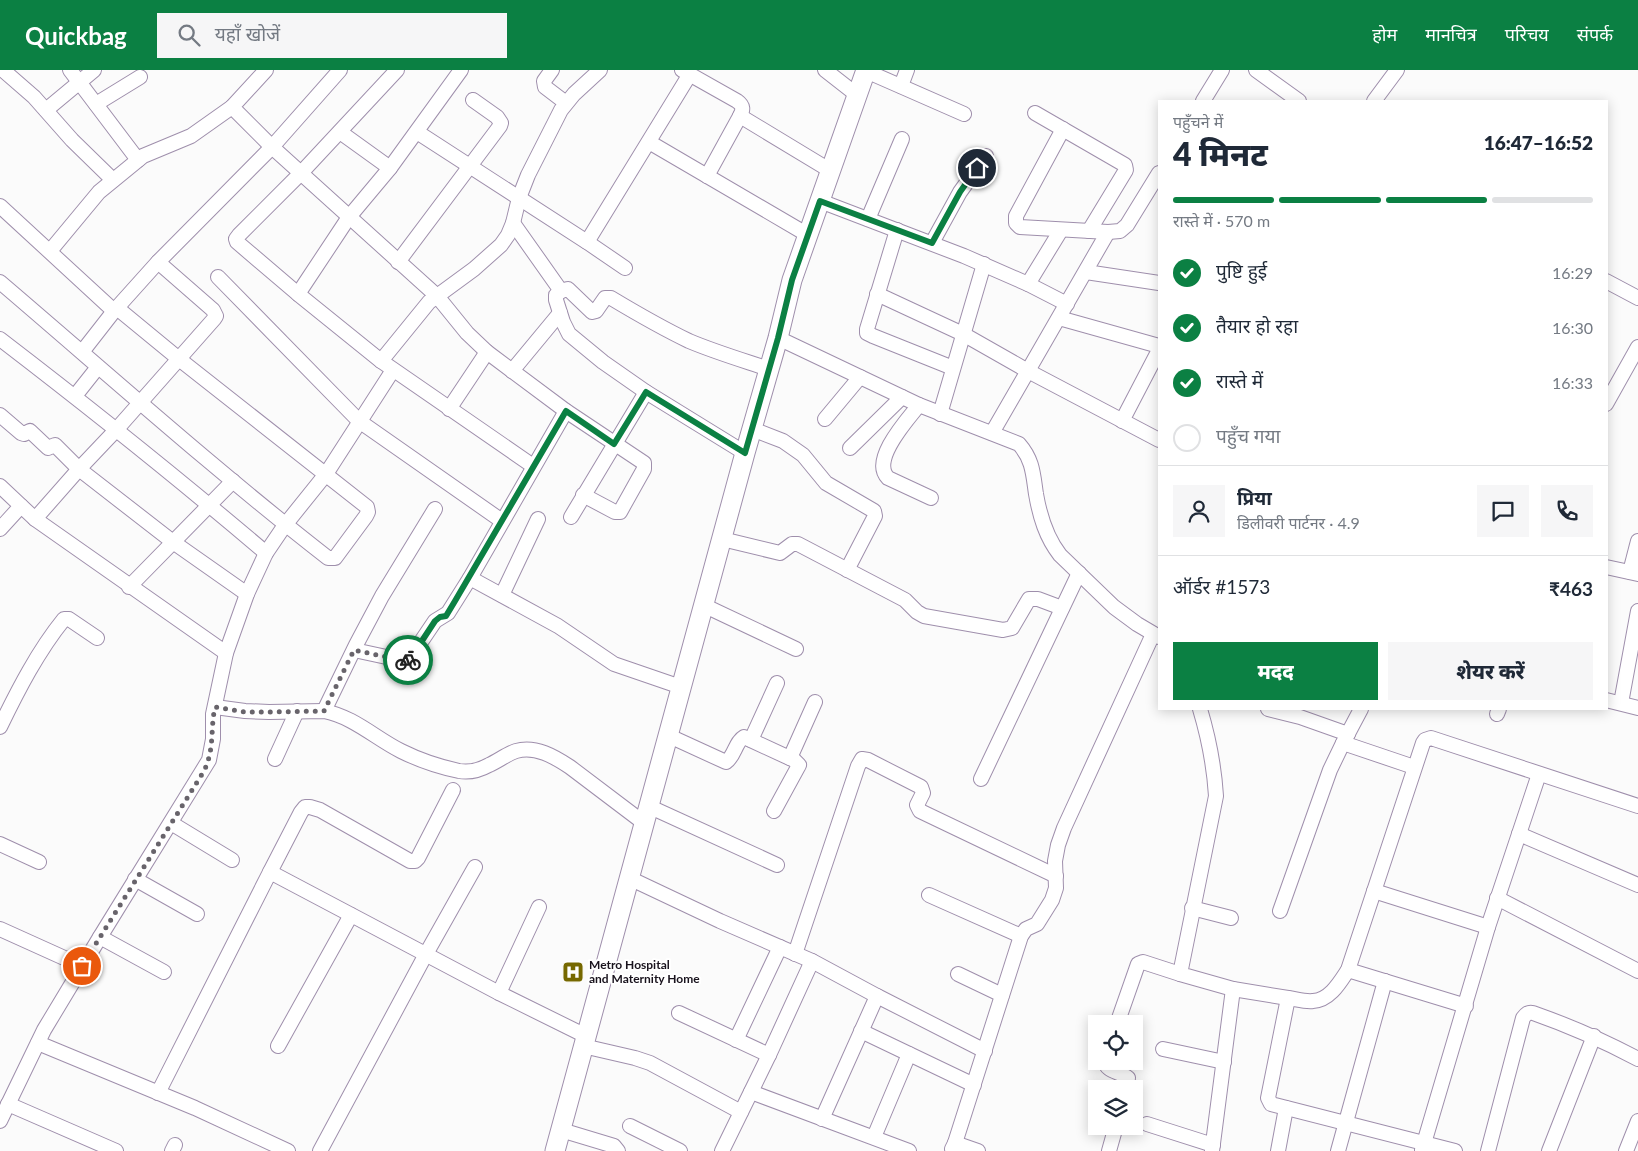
<!DOCTYPE html>
<html lang="hi">
<meta charset="utf-8">
<style>
:root{--surface:#fff;--page:#f6f6f7;--text:#1f2937;--muted:#747a83;--line:#e0e1e3;--accent:#0b8043}
body{margin:0;font-family:Lato,"Noto Sans Devanagari",sans-serif;background:var(--page);color:var(--text);height:100vh;display:flex;flex-direction:column;font-size:19px;white-space:nowrap}
*{box-sizing:border-box;margin:0}
p{font-size:16px;color:var(--muted)}
.icon{flex:none;width:28px;height:28px;fill:none;stroke:currentColor;stroke-width:2;stroke-linecap:round;stroke-linejoin:round}
.map{position:relative;flex:1;overflow:hidden}
.side{position:absolute;left:1158px;top:30px;width:450px;height:610px;display:flex;flex-direction:column;background:var(--surface);border-radius:0px;box-shadow:0 2px 12px #0003}
.side>*{flex:none}
.fabs{position:absolute;left:1088px;top:945px;display:grid;gap:10px}
.fabs a{display:grid;place-items:center;width:55px;height:55px;border-radius:0px;background:var(--surface);box-shadow:0 2px 12px #0003;font-size:25px}
.pin{position:absolute;display:grid;place-items:center;width:42px;height:42px;color:#fff;margin:-21px;border:2px solid #fff;border-radius:50%;box-shadow:0 1px 5px #0007}
.courier{position:absolute;display:grid;place-items:center;width:50px;height:50px;margin:-25px;border:4px solid #0b8043;border-radius:50%;background:#fff;color:#222;box-shadow:0 1px 6px #0007}
.head em{font-style:normal;font-weight:800}
.head div{display:flex;flex-direction:column-reverse}
.head{display:flex;align-items:center;justify-content:space-between;height:85px;padding:0 15px}
h1{font-size:32px;font-weight:800;line-height:38px}
.bar{display:grid;grid-template-columns:repeat(4,1fr);gap:8px 5px;align-content:center;height:60px;padding:0 15px}
.bar i{height:6px;border-radius:4px;background:var(--line)}
.bar .selected{background:var(--accent)}
.bar p{grid-column:span 4}
.line{display:flex;align-items:center;gap:12px;padding:0 15px;border-top:1px solid var(--line)}
.line div{flex:1}
.round{display:grid;place-items:center;flex:none;width:52px;height:52px;border-radius:0px;background:var(--page)}
ol{padding:0 15px;list-style:none}
li{display:flex;align-items:center;gap:15px;height:55px}
li p{margin-inline-start:auto}
li .icon{padding:5px;border-radius:50%;background:var(--accent);color:#fff;stroke-width:4}
li:last-child{color:var(--muted)}
li i{width:28px;height:28px;border:2px solid var(--line);border-radius:50%}
.primary-button{display:flex;gap:10px;margin-top:auto;padding:10px 15px}
.primary-button a{flex:1;height:58px;border-radius:0px;background:var(--accent);color:#fff;font-size:20px;font-weight:800;line-height:58px;text-align:center}
.primary-button a+a{background:var(--page);color:var(--text)}
header{display:flex;align-items:center;gap:30px;box-sizing:border-box;height:70px;padding:0 25px;background:var(--accent);color:#fff}
header strong{font-size:24px}
nav{display:flex;gap:28px;margin-inline-start:auto;font-size:18px}
.search{width:350px;height:45px;background:var(--page);display:flex;align-items:center;gap:12px;box-sizing:border-box;padding:0 18px;border-radius:0px;color:var(--muted);font-size:19px}
.map>svg:first-child{display:block}
.lines{fill:none;stroke-linecap:round;stroke-linejoin:round}
.street-casing{stroke:#9f8fac;stroke-width:16}
.secondary-casing{stroke:#9f8fac;stroke-width:21}
.street{stroke:#fff;stroke-width:14}
.secondary{stroke:#fff;stroke-width:19}
.done{stroke:#68646b;stroke-width:5;stroke-dasharray:0 9}
.route{stroke:#0b8043;stroke-width:6}
.labels{text-anchor:middle;stroke-width:4;stroke-linejoin:round;paint-order:stroke}
.poi-label{font-size:12px;font-weight:bold;fill:#19131d;stroke:#fff;text-anchor:start}
</style>
<header>
<strong>Quickbag</strong>
<div class="search"><svg class="icon" aria-label="search" viewBox="0 0 24 24"><circle cx="10" cy="10" r="6"/><path d="M15 15l6 6"/></svg>यहाँ खोजें</div>
<nav><a>होम</a><a>मानचित्र</a><a>परिचय</a><a>संपर्क</a></nav>
</header>
<div class="map">
<svg width="1638" height="1081" viewBox="0 0 1638 1081">
<rect width="100%" height="100%" fill="#fbfbfb"/>
<g class="lines">
<g class="street-casing">
<g id="street">
<path d="M 3,0 L 34,27 L 72,70 L 113,110"/>
<path d="M 70,0 L 138,90"/>
<path d="M 266,0 L 232,37 L 272,77 L 437,226 L 467,263 L 487,282 L 566,341 L 644,393 L 644,399 L 620,442 L 615,442 L 583,425"/>
<path d="M 397,0 L 301,103 L 239,165 L 236,169 L 237,172 L 298,224 L 381,291 L 533,396"/>
<path d="M 552,0 L 544,11 L 545,17 L 566,33"/>
<path d="M 682,0 L 737,31 C 744,36 743,40 740,46 L 707,106"/>
<path d="M 825,0 L 857,25"/>
<path d="M 1256,0 L 1299,31"/>
<path d="M 866,1 L 964,44"/>
<path d="M 901,16 L 907,0"/>
<path d="M 1203,31 L 1222,0"/>
<path d="M 1374,31 L 1397,0"/>
<path d="M 96,34 L 140,7"/>
<path d="M 46,40 L 94,0"/>
<path d="M 1035,43 L 1125,95 L 1126,100 L 1089,161"/>
<path d="M 740,46 L 831,101"/>
<path d="M 1063,59 L 1016,146 L 1016,153 L 1020,157 L 1108,162 L 1120,161 L 1127,155 L 1159,103"/>
<path d="M 340,62 L 390,98"/>
<path d="M 417,62 L 587,172 L 625,198"/>
<path d="M 649,72 L 808,165"/>
<path d="M 820,131 L 964,186 L 1028,214 L 1067,234"/>
<path d="M 0,136 L 114,241"/>
<path d="M 868,149 L 902,69"/>
<path d="M 513,153 L 561,221 L 556,225 L 556,230 L 563,252 L 569,264 L 603,292 L 646,322 L 745,383"/>
<path d="M 897,160 L 867,259 L 867,263 L 873,266 L 953,298"/>
<path d="M 587,172 L 690,4"/>
<path d="M 932,173 L 960,122 L 986,86"/>
<path d="M 50,181 L 99,122 L 143,86 L 191,66 L 232,37"/>
<path d="M 398,192 L 500,56 L 501,53 L 497,47 L 473,30"/>
<path d="M 1086,202 L 1159,213"/>
<path d="M 218,207 L 359,351 L 502,451"/>
<path d="M 1606,211 L 1638,228"/>
<path d="M 0,212 C 109,305 215,400 328,488 L 335,488 L 366,446 L 368,442 L 367,437 L 179,289 L 117,238"/>
<path d="M 1028,214 L 1061,160"/>
<path d="M 561,221 L 568,219 L 592,242 L 596,241 L 605,228 L 611,228 C 636,243 662,258 689,271 C 715,282 742,290 769,299"/>
<path d="M 298,224 L 349,147 L 390,98 L 461,0"/>
<path d="M 877,224 L 963,264 L 1028,301 L 1159,370"/>
<path d="M 1059,248 L 1159,276"/>
<path d="M 778,268 L 919,335 L 1019,374 C 1033,390 1033,404 1036,424 C 1040,447 1046,467 1060,485 L 1114,537 L 1137,554 L 1159,567"/>
<path d="M 0,269 C 90,338 179,409 266,483"/>
<path d="M 82,282 L 114,241 L 158,192 L 272,77 L 340,0"/>
<path d="M 381,291 L 429,232 L 474,199 L 501,175 L 508,165 L 513,153 L 519,128 L 528,105 L 561,40 L 574,24 L 600,0"/>
<path d="M 512,301 L 560,243"/>
<path d="M 75,326 L 98,297"/>
<path d="M 1606,334 L 1638,277"/>
<path d="M 919,335 C 908,349 870,390 888,408 L 931,428"/>
<path d="M 449,339 L 487,282"/>
<path d="M 940,344 L 984,194"/>
<path d="M 0,345 L 21,363 L 24,364 L 30,361 L 48,378 L 55,375 L 79,399 L 173,472 L 247,524"/>
<path d="M 825,349 L 860,307"/>
<path d="M 1122,351 L 1159,280"/>
<path d="M 752,359 L 783,371 L 803,385 L 826,413 L 874,441 L 875,446 L 847,500"/>
<path d="M 992,363 L 1108,162"/>
<path d="M 850,378 L 902,327"/>
<path d="M 0,416 L 35,449 L 226,583"/>
<path d="M 571,447 L 646,322"/>
<path d="M 35,449 L 79,399 L 116,360 L 214,249 L 216,246 L 213,240 L 158,192"/>
<path d="M 0,459 L 21,436"/>
<path d="M 722,469 L 780,483 L 792,474 L 798,474 L 905,530 L 917,542 L 924,546 L 1003,560 L 1012,558 L 1029,529 L 1038,529 L 1062,538"/>
<path d="M 1606,497 L 1638,504"/>
<path d="M 1630,502 L 1638,471"/>
<path d="M 470,508 L 558,556 L 614,594 L 681,617"/>
<path d="M 129,517 L 233,411"/>
<path d="M 502,525 L 538,449"/>
<path d="M 703,535 L 796,579"/>
<path d="M 354,580 L 405,591 L 410,588 L 435,551 L 448,543 L 470,508 L 566,341"/>
<path d="M 1606,630 L 1638,638"/>
<path d="M 1621,633 L 1638,541"/>
<path d="M 215,637 L 245,641 L 269,642 L 324,641 C 354,647 375,668 401,681 C 419,690 440,697 459,701 C 470,703 480,700 489,695 C 498,691 507,684 516,681 C 535,675 555,687 570,697 L 644,753"/>
<path d="M 1200,639 C 1209,669 1214,694 1216,726 L 1180,904 L 1233,919 L 1288,928"/>
<path d="M 1268,639 L 1300,647 L 1348,664"/>
<path d="M 324,641 L 356,575 L 382,526 L 435,439"/>
<path d="M 1497,644 L 1499,639"/>
<path d="M 0,657 C 18,620 38,581 64,549 L 69,549 L 97,568"/>
<path d="M 667,665 L 726,692 C 735,686 735,672 744,667 L 794,690 L 799,695 L 798,697 L 774,741"/>
<path d="M 751,670 L 777,613"/>
<path d="M 1343,673 L 1414,697"/>
<path d="M 790,688 L 815,632"/>
<path d="M 275,689 L 297,641"/>
<path d="M 981,709 L 1079,503"/>
<path d="M 648,736 L 777,795"/>
<path d="M 171,753 L 232,790"/>
<path d="M 1519,764 L 1638,815"/>
<path d="M 0,774 L 39,792"/>
<path d="M 270,802 L 301,742 L 305,737 L 310,737 L 320,740 L 410,791 L 415,791 L 418,788 L 453,720"/>
<path d="M 629,808 L 720,851 L 812,891 L 877,926 L 985,981"/>
<path d="M 135,809 L 197,844"/>
<path d="M 1374,821 L 1488,857"/>
<path d="M 929,825 L 1021,866"/>
<path d="M 1497,828 L 1638,901"/>
<path d="M 1192,838 L 1231,848"/>
<path d="M 1280,841 L 1330,700 L 1343,673 L 1361,639"/>
<path d="M 0,859 L 82,896"/>
<path d="M 100,867 L 164,902"/>
<path d="M 795,884 L 858,696 L 862,689 L 868,690 L 921,717 L 923,723 L 917,735 L 920,741 L 1056,806"/>
<path d="M 1348,900 L 1466,936"/>
<path d="M 958,904 L 1002,925"/>
<path d="M 499,923 L 539,837"/>
<path d="M 679,943 L 769,985"/>
<path d="M 1117,954 L 1138,894 L 1143,892 L 1180,904"/>
<path d="M 861,961 L 974,1015"/>
<path d="M 736,970 L 780,877"/>
<path d="M 38,973 L 195,1038 L 288,1081"/>
<path d="M 278,976 L 351,845"/>
<path d="M 583,976 L 635,988 L 650,993 L 741,1042"/>
<path d="M 1163,979 L 1224,992"/>
<path d="M 1105,991 C 1106,1002 1120,1001 1128,1008 L 1126,1019"/>
<path d="M 751,1022 L 909,1081"/>
<path d="M 158,1023 L 270,802 L 499,923 L 586,966"/>
<path d="M 8,1034 L 116,1081"/>
<path d="M 822,1049 L 877,926"/>
<path d="M 0,1051 L 44,960 L 100,867 L 209,690 L 213,669 L 213,644 L 226,583 L 247,524 L 266,483 L 285,455 L 326,404 L 393,300"/>
<path d="M 1147,1054 L 1213,1075"/>
<path d="M 630,1056 L 680,1081"/>
<path d="M 561,1060 L 614,1076 L 618,1081"/>
<path d="M 874,1067 L 909,984"/>
<path d="M 955,1073 L 1021,866 L 1026,859 L 1037,854 L 1052,830 L 1056,818 L 1055,791 L 1058,775 L 1064,758 L 1153,564"/>
<path d="M 952,1079 L 955,1073 L 978,1081"/>
<path d="M 1422,1080 L 1488,857 L 1539,704"/>
<path d="M 172,1081 L 175,1075"/>
<path d="M 320,1081 L 426,884 L 475,797"/>
<path d="M 722,1081 L 769,985 L 812,891"/>
<path d="M 1109,1081 L 1116,1056"/>
<path d="M 1212,1081 L 1233,919"/>
<path d="M 1278,1081 L 1286,1038"/>
<path d="M 1338,1081 L 1385,911"/>
<path d="M 1455,1081 L 1271,1034 L 1268,1028 L 1288,928 C 1296,929 1305,932 1313,931 C 1330,930 1340,912 1348,900 L 1423,673 L 1425,670 L 1431,668 L 1638,736"/>
<path d="M 1488,1081 L 1523,948 C 1526,944 1528,942 1533,943 C 1570,956 1604,971 1638,989"/>
<path d="M 1549,1081 L 1594,966"/>
<path d="M 1626,1081 L 1638,1051"/>
</g>
</g>
<g class="secondary-casing">
<path id="secondary" d="M 555,1081 L 745,383 L 778,268 L 792,210 L 866,0"/>
</g>
<use href="#street" class="street"/>
<use href="#secondary" class="secondary"/>
</g>
<g class="lines">
<path class="done" d="M 82,896 L 204,701 C 215,678 210,660 215,637 L 245,642 L 269,642 L 324,641 L 354,580 L 405,591 L 408,590"/>
<path class="route" d="M 408,590 L 412,586 L 435,551 L 440,547 L 446,546 L 455,531 L 566,341 L 614,374 L 646,322 L 745,383 L 778,268 L 792,210 L 820,131 L 932,173 L 960,122 L 977,98"/>
</g>
<defs>
<g id="hospital-square" transform="scale(1.125)"><rect x="-9" y="-9" width="18" height="18" rx="4" fill="#766800" stroke="#fff"/><path d="M-5-5h3v3.5h4V-5h3V5h-3V1.5h-4V5h-3Z" fill="#fff"/></g>
</defs>
<g fill-rule="evenodd">
<use href="#hospital-square" x="573" y="902"/>
</g>
<g class="labels">
<g class="poi-label">
<text x="589" y="899">Metro Hospital<tspan x="589" dy="14">and Maternity Home</tspan></text>
</g>
</g>
</svg>
<div class="fabs">
<a><svg class="icon" aria-label="locate" viewBox="0 0 24 24"><circle cx="12" cy="12" r="6"/><path d="M12 2v4M12 18v4M2 12h4M18 12h4"/></svg></a>
<a><svg class="icon" aria-label="layers" viewBox="0 0 24 24"><path d="M12 4l9 5-9 5-9-5zM3 14l9 5 9-5"/></svg></a>
</div>
<div class="pin" style="left:82px;top:896px;background:#ea580c"><svg class="icon" aria-label="bag" viewBox="0 0 24 24"><path d="M5 8h14l-1 12H6zM9 8a3 3 0 0 1 6 0"/></svg></div>
<div class="pin" style="left:977px;top:98px;background:#1f2937"><svg class="icon" aria-label="home" viewBox="0 0 24 24"><path d="M3 11l9-7 9 7M6 9v11h12V9"/></svg></div>
<div class="courier" style="left:408px;top:590px"><svg class="icon" aria-label="bike" viewBox="0 0 24 24"><circle cx="6" cy="16" r="4"/><circle cx="18" cy="16" r="4"/><path d="M6 16l4-8h5l3 8M10 8l3 8H6M13 5h3"/></svg></div>
<section class="side">
<div class="head"><div><h1>4 मिनट</h1><p>पहुँचने में</p></div><em>16:47–16:52</em></div>
<div class="bar"><i class="selected"></i><i class="selected"></i><i class="selected"></i><i></i><p>रास्ते में · 570 m</p></div>
<ol>
<li><svg class="icon" aria-label="check" viewBox="0 0 24 24"><path d="M5 12l5 5 9-10"/></svg>पुष्टि हुई<p>16:29</p></li>
<li><svg class="icon" aria-label="check" viewBox="0 0 24 24"><path d="M5 12l5 5 9-10"/></svg>तैयार हो रहा<p>16:30</p></li>
<li><svg class="icon" aria-label="check" viewBox="0 0 24 24"><path d="M5 12l5 5 9-10"/></svg>रास्ते में<p>16:33</p></li>
<li><i></i>पहुँच गया</li>
</ol>
<div class="line" style="height:90px"><a class="round"><svg class="icon" aria-label="person" viewBox="0 0 24 24"><circle cx="12" cy="8" r="4"/><path d="M4 21q1-7 8-7t8 7"/></svg></a><div><b>प्रिया</b><p>डिलीवरी पार्टनर · 4.9</p></div><a class="round"><svg class="icon" aria-label="chat" viewBox="0 0 24 24"><path d="M4 5h16v11H9l-5 4z"/></svg></a><a class="round"><svg class="icon" aria-label="phone" viewBox="0 0 24 24"><path d="M5 4h4l2 5-3 2q2 4 5 5l2-3 5 2v4C11 20 4 13 5 4z"/></svg></a></div>
<div class="line" style="height:65px"><div>ऑर्डर #1573</div><b>₹463</b></div>
<div class="primary-button"><a>मदद</a><a>शेयर करें</a></div>
</section>
</div>
